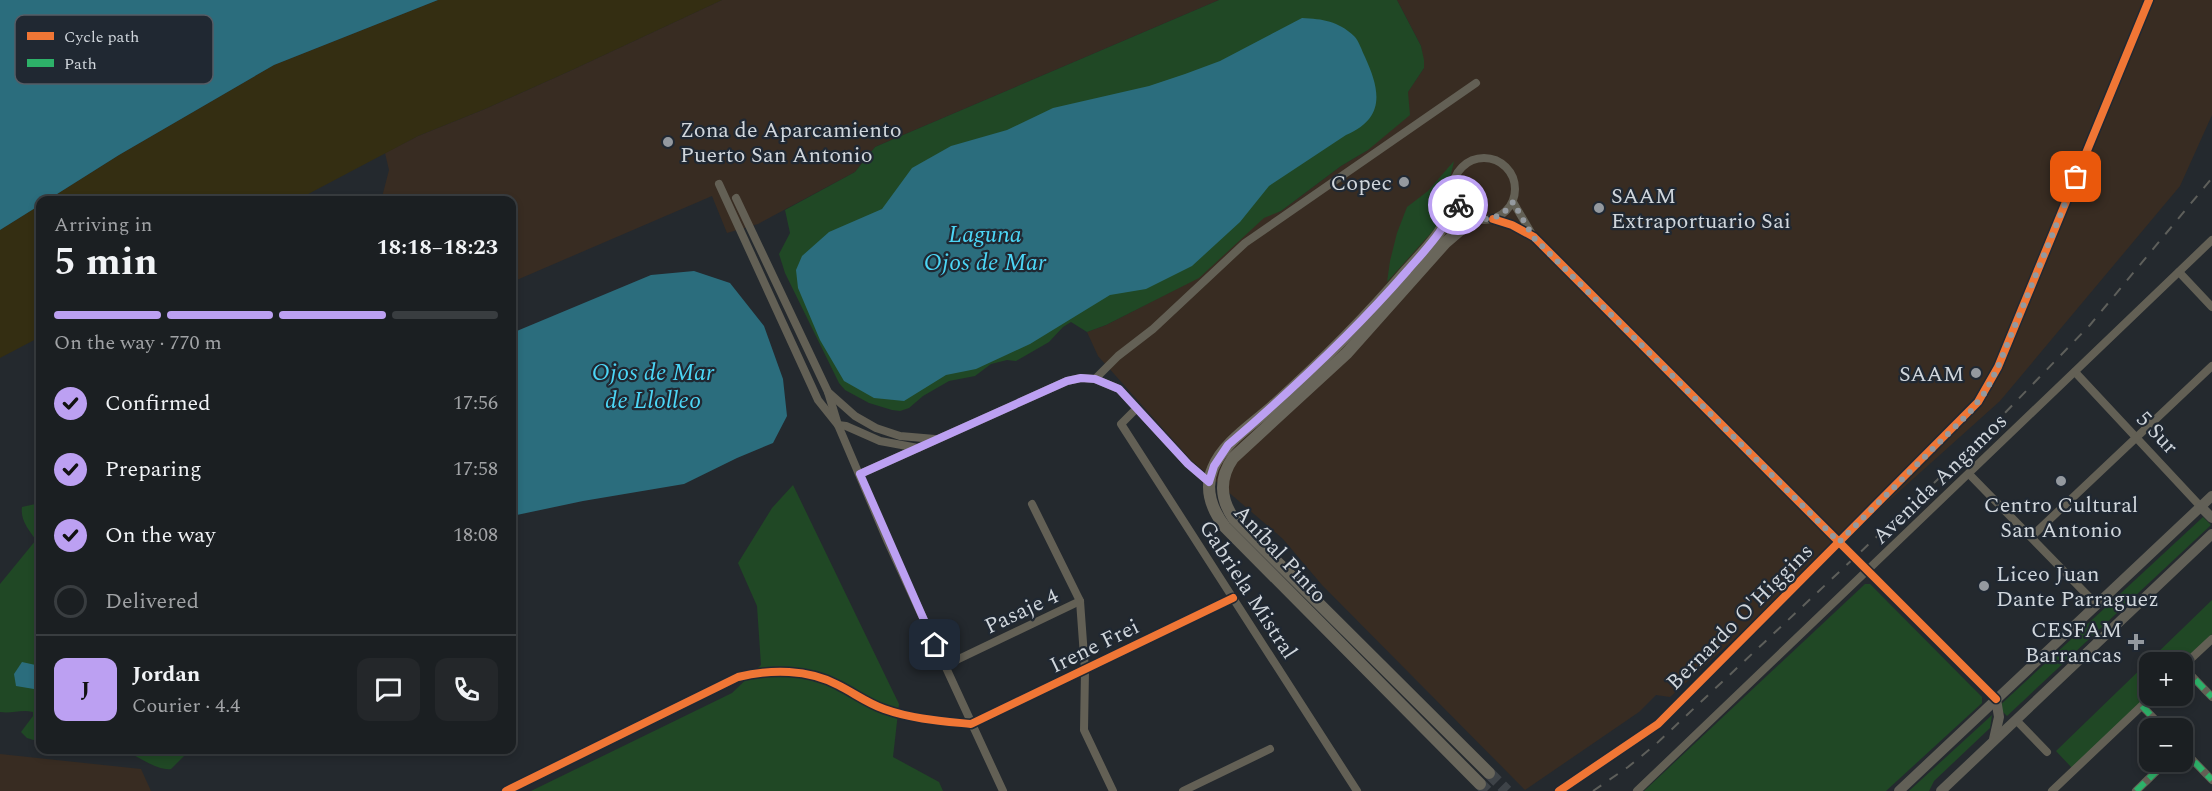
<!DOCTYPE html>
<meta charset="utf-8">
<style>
:root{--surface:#1b1f22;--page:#24272a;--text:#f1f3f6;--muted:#a0a2a5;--line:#393d40;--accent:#bca0f2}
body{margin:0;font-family:Spectral,serif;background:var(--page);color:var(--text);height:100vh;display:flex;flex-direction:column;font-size:22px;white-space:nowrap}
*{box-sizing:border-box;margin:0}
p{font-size:20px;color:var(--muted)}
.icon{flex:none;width:33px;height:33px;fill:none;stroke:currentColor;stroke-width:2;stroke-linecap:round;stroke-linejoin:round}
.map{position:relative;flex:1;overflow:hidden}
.drawer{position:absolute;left:36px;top:196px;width:480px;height:558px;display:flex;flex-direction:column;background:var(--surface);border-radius:12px;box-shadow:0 3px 9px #0003,0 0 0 2px var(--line)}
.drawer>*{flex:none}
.buttons{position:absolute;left:2139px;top:652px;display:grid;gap:12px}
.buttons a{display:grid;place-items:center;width:54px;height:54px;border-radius:12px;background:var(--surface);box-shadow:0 3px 9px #0003,0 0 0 2px var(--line);font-size:30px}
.pin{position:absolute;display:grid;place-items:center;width:51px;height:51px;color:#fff;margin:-26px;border-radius:12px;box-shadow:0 3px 9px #0006}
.courier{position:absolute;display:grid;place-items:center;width:60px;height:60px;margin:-30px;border:4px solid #bca0f2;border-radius:50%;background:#fff;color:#222;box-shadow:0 2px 8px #0007}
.headline em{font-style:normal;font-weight:700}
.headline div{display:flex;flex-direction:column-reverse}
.headline{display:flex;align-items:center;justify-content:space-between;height:102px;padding:0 18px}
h1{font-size:39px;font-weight:700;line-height:45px}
.bar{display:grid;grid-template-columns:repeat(4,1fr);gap:9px 6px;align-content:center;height:72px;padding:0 18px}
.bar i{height:8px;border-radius:4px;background:var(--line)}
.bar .current{background:var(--accent)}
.bar p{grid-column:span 4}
.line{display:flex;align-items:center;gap:15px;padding:0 18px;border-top:2px solid var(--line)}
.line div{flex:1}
.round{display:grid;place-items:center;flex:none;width:63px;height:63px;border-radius:12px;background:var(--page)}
ol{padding:0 18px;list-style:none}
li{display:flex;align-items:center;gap:18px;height:66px}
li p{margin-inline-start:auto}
li .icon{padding:6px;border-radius:50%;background:var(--accent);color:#111;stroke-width:4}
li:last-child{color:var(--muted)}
li i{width:33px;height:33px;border:3px solid var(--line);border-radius:50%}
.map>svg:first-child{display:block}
.industrial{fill:#382c22}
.green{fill:#204825}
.sand{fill:#342e12}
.water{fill:#2b6d7d}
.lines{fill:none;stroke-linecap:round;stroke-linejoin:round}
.highway-tunnel{stroke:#3e4348;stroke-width:12;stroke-dasharray:12 6;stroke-linecap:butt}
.minor{stroke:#636055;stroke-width:8}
.major{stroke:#626057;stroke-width:10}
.highway{stroke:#69665b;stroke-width:12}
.rail{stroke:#5e5f5b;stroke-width:2;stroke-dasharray:10 10;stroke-linecap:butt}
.quiet{stroke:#2db169;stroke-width:6;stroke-dasharray:12 6;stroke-linecap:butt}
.cycleway-casing{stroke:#202832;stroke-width:11}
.cycleway{stroke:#f07635;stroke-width:8}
.done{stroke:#94999f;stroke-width:6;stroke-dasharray:0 10.8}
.route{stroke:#bca0f2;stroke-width:8}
.poi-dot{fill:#94999f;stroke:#202832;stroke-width:2}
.labels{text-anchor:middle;stroke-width:4.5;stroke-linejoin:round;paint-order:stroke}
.poi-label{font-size:22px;fill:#d0d6dc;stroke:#202832;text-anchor:start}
.street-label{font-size:22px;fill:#d0d6dc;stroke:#202832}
.water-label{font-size:24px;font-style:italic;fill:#4cd6f6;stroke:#202832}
.key{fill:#202832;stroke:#555c65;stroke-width:1.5}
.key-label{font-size:16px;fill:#d0d6dc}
</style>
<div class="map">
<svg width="2212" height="791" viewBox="0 0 2212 791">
<rect width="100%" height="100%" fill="#24292e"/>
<g class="industrial">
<path d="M 722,0 L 1219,0 L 875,147 L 855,172 L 758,224 L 727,233 L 712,196 L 512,282 L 512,201 L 381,201 L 389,170 L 385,153 L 418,136 L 485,109 L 572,70 Z"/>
<path d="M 1397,0 L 2212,0 L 2212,115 L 2180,186 L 2000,401 L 1670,697 L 1656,695 L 1639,712 L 1525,790 L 1322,585 L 1283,539 L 1191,460 L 1098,356 L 1087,332 L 1106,325 L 1184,285 L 1240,222 L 1281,211 L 1341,166 L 1368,150 L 1424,68 L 1421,46 Z"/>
<path d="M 0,754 L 141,769 L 151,791 L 0,791 Z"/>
</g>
<g class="green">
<path d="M 1219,0 L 1397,0 L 1421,46 L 1424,60 L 1424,68 L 1408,92 L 1410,115 L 1368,150 L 1341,166 L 1281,211 L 1264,218 L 1199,278 L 1106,325 L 1087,332 L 1071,322 L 1063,327 L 1049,342 L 1016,361 L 1007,360 L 991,364 L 975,376 L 949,381 L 923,396 L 909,408 L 900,411 L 892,410 L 869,403 L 845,390 L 839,383 L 785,273 L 779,254 L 790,233 L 785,210 L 855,172 L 875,147 Z"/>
<path d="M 1454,161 L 1450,179 L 1450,198 L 1440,223 L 1387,282 L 1390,261 L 1397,233 L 1407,207 L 1428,191 Z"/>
<path d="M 793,485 L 899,704 L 893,757 L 939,782 L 943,791 L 531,791 L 732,693 L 761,665 L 757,606 L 738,563 L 772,508 Z"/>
<path d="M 40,503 L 40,742 L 27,738 L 21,732 L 33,716 L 33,712 C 21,709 12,714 0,712 L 0,584 L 36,540 C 29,530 20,520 22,507 Z"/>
<path d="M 2203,517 L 2211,525 L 2007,716 L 1998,707 Z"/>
<path d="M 1865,584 L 1870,584 L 1982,697 L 1982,703 L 1886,791 L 1644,791 Z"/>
<path d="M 2212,600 L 2212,634 L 2182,663 L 2150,663 L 2149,694 L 2072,768 L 2056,751 Z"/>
<path d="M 1992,715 L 1990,728 L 1934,781 L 1929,791 L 1909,791 Z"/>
<path d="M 121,750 L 190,750 L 171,769 C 156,771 138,755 121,750 Z"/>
</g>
<g class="sand">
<path d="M 438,0 L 722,0 L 572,70 L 485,109 L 418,136 L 295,201 L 46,201 L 119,155 L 274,65 Z"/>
<path d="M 40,205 L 40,337 L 0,358 L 0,230 Z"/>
</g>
<g class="water">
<path d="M 0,0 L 438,0 L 274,65 L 119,155 L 46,201 L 40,201 L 40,205 L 0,230 Z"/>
<path d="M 1302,18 C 1323,19 1338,21 1354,36 C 1359,41 1362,51 1365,57 C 1380,90 1386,118 1346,135 L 1269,186 L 1240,222 L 1192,266 L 1146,289 L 1110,295 L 1030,344 L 976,369 L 946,375 L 904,401 L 874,398 L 844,381 L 820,340 L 798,288 L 796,270 L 802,256 L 829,232 L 882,209 L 912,168 L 951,146 L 1007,130 L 1053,108 L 1149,86 L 1185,74 L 1220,61 Z"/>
<path d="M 694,271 L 730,283 L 764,326 L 783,379 L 787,416 L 773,443 L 737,458 L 684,484 L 583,501 L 512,516 L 512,333 L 651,275 Z"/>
<path d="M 22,662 L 40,666 L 40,690 L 16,686 L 14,674 Z"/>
</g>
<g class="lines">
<g class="highway-tunnel">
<path d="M 1489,773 L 1507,791"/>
<path d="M 1480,784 L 1487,791"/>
</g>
<g class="minor">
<circle cx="1484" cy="189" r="31"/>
<path d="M 719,184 L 818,400 L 838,425 L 846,426 L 880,441 L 918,448"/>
<path d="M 736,198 L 828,392 L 855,416 L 876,428 L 900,436 L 935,439"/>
<path d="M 1513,202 L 1533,236"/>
<path d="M 1493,219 L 1512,225 L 1534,237 L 1996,699"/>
<path d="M 2179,272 L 2212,307"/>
<path d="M 2075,372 L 2201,507"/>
<path d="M 1095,379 L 1118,356 L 1153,329 L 1245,243 L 1476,83"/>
<path d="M 828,392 L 838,425 L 887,540 L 1003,791"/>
<path d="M 1136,409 L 1121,424 L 1357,791"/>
<path d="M 860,474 L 1067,381 L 1081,378 L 1095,379 L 1119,389 L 1188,464 L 1209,482"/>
<path d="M 1969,474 L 2097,605"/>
<path d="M 1032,504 L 1080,601 L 1085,670 L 1084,730 L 1113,791"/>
<path d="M 2031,537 L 2212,366"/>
<path d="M 944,666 L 1080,601"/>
<path d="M 2182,667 L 2212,639"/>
<path d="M 2183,667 L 2212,697"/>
<path d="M 2142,706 L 2164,729"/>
<path d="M 2016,720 L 2047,752"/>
<path d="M 2182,749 L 2212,780"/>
<path d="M 506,791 L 738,677 C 771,669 808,669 838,685 C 854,693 867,703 884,709 C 912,719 941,721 971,724 L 1233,598"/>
<path d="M 1183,791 L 1270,749"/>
<path d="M 1559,791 L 1658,724 L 1978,402 L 1998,367 L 2149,0"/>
<path d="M 1637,791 L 2212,240"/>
<path d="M 2052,791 L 2152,696"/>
<path d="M 2136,791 L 2166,762"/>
</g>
<g class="major">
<path d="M 2201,507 L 2212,518"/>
<path d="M 1994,739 L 1999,717 L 1996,699"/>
<path d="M 1899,791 L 2212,496"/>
<path d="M 1941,791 L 2212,534"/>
</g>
<g class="highway">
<path d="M 1455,199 C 1448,228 1426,249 1407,270 C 1365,319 1321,363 1273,406 C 1252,425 1224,442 1213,468 C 1204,489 1212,510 1225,527 L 1480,784"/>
<path d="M 1474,218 L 1445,243 L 1347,353 L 1233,458 C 1219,478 1220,499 1234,519 L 1489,773"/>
</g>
<path class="rail" d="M 1593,791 L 1628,767 L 1655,745 L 1969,450 L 2090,325 L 2212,178"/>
<g class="quiet">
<path d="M 2183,667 L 2212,697"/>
<path d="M 2142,706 L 2164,729"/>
<path d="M 2182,749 L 2212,780"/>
<path d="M 2136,791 L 2166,762"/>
</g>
<g class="cycleway-casing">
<g id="cycleway">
<path d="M 1493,219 L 1512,225 L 1534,237 L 1996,699"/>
<path d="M 506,791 L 738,677 C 771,669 808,669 838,685 C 854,693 867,703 884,709 C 912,719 941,721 971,724 L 1233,598"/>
<path d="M 1559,791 L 1658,724 L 1978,402 L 1998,367 L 2149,0"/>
</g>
</g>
<use href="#cycleway" class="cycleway"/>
</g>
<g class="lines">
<path class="done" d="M 1458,205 C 1474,225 1499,223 1513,202 L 1533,237 L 1839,542 L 1970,412 L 1986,391 L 1998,367 L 2076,177"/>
<path class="route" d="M 935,645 L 860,474 L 1067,381 L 1081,378 L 1095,379 L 1119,389 L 1188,464 L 1209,482 L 1214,466 L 1228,445 C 1292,390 1352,334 1407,271 C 1426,249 1448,228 1455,199 L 1458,205"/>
</g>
<g class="poi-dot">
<circle cx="668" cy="142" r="6"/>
<circle cx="1404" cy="182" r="6"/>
<circle cx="1599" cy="208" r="6"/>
<circle cx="1976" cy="373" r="6"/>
<circle cx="2061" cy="481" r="6"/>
<circle cx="1984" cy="586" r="6"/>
<path d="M2133 633h6v6h6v6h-6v6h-6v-6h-6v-6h6z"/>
</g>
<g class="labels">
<g class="poi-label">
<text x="680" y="137">Zona de Aparcamiento<tspan x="680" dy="25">Puerto San Antonio</tspan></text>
<text x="1392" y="190" text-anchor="end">Copec</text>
<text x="1611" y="203">SAAM<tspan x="1611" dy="25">Extraportuario Sai</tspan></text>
<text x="1964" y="381" text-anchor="end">SAAM</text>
<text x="2061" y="512" text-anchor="middle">Centro Cultural<tspan x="2061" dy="25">San Antonio</tspan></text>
<text x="1996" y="581">Liceo Juan<tspan x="1996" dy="25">Dante Parraguez</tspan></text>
<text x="2122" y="637" text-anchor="end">CESFAM<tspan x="2122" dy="25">Barrancas</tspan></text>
</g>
<g class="street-label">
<text transform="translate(2158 432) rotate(47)" y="8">5 Sur</text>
<text transform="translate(1939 478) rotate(-44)" y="8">Avenida Angamos</text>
<text transform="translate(1281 553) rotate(47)" y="8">Aníbal Pinto</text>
<text transform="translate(1249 589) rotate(57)" y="8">Gabriela Mistral</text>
<text transform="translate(1021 610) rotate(-25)" y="8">Pasaje 4</text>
<text transform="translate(1739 616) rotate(-45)" y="8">Bernardo O'Higgins</text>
<text transform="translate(1094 645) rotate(-26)" y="8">Irene Frei</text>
</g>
<g class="water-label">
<text x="985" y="242">Laguna<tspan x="985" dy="28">Ojos de Mar</tspan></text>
<text x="653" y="380">Ojos de Mar<tspan x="653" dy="28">de Llolleo</tspan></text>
</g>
</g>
<rect x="15" y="15" width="198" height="69" rx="9" class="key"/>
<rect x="27" y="32" width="27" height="8" fill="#f07635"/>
<rect x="27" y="59" width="27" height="8" fill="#2db169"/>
<g class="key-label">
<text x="64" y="42">Cycle path</text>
<text x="64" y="69">Path</text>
</g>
</svg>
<div class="buttons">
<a>+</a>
<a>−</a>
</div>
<div class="pin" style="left:2076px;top:177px;background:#ea580c"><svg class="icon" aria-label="bag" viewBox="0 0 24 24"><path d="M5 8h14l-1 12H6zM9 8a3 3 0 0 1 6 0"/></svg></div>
<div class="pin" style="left:935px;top:645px;background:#1f2937"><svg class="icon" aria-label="home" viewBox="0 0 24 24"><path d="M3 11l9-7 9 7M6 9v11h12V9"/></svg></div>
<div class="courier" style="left:1458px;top:205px"><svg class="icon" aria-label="bike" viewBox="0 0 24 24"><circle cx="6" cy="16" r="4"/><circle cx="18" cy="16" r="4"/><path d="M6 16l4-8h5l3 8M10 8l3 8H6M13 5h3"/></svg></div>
<section class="drawer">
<div class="headline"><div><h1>5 min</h1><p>Arriving in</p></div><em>18:18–18:23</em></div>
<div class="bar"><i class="current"></i><i class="current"></i><i class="current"></i><i></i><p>On the way · 770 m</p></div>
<ol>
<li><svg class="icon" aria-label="check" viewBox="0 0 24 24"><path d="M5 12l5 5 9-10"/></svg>Confirmed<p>17:56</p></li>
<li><svg class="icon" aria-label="check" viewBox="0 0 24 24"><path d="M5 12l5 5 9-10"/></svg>Preparing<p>17:58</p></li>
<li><svg class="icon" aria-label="check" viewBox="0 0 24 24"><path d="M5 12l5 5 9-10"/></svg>On the way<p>18:08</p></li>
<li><i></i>Delivered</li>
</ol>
<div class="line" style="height:108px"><b class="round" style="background:var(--accent);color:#111">J</b><div><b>Jordan</b><p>Courier · 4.4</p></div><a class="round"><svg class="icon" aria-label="chat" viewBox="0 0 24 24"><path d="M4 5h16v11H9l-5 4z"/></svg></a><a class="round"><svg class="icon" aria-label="phone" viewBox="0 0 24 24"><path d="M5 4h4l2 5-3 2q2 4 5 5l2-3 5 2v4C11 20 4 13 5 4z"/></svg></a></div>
</section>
</div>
